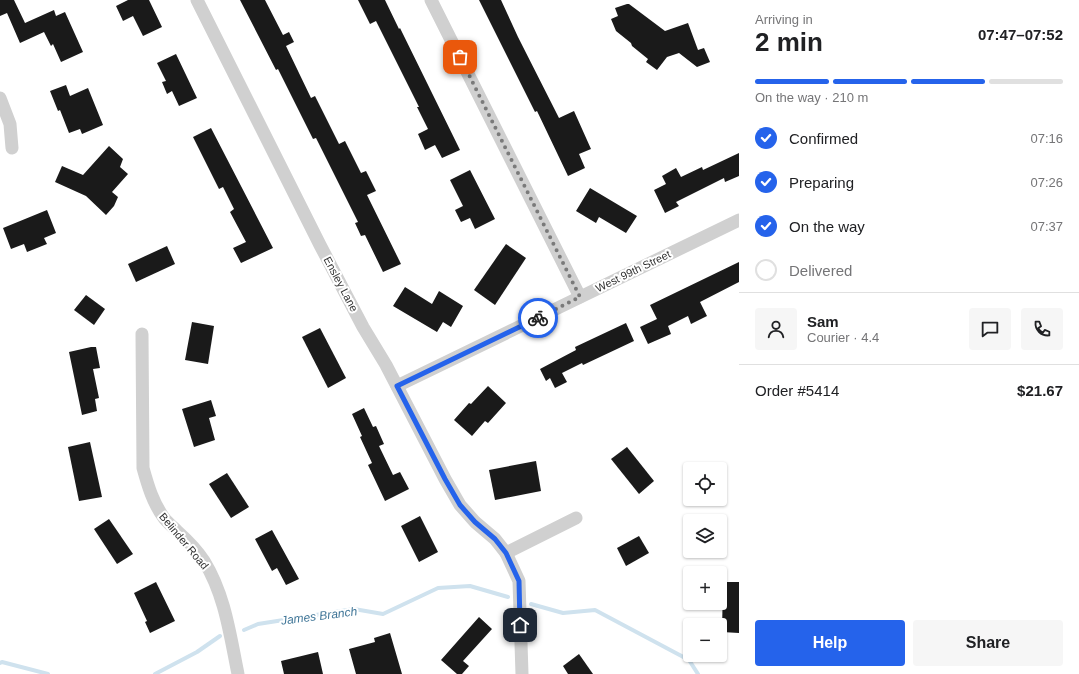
<!DOCTYPE html>
<meta charset="utf-8">
<style>
:root{--surface:#fff;--page:#f6f6f6;--text:#202124;--muted:#757577;--line:#e0e0e0;--accent:#2563eb}
body{margin:0;font-family:Helvetica,sans-serif;background:var(--page);color:var(--text);height:100vh;display:flex;flex-direction:column;font-size:15px;white-space:nowrap}
*{box-sizing:border-box;margin:0}
p{font-size:13px;color:var(--muted)}
.icon{flex:none;width:22px;height:22px;fill:none;stroke:currentColor;stroke-width:2;stroke-linecap:round;stroke-linejoin:round}
.map{position:relative;flex:1;overflow:hidden}
.panel{display:flex;flex-direction:column;background:var(--surface);width:340px}
.panel>*{flex:none}
.tools{position:absolute;left:683px;top:462px;display:grid;gap:8px}
.tools a{display:grid;place-items:center;width:44px;height:44px;border-radius:4px;background:var(--surface);box-shadow:0 1px 3px #0004;font-size:20px}
.pin{position:absolute;display:grid;place-items:center;width:34px;height:34px;color:#fff;margin:-17px;border-radius:8px;box-shadow:0 2px 6px #0006}
.courier{position:absolute;display:grid;place-items:center;width:40px;height:40px;margin:-20px;border:3px solid #2563eb;border-radius:50%;background:#fff;color:#222;box-shadow:0 1px 5px #0007}
.headline em{font-style:normal;font-weight:800}
.headline div{display:flex;flex-direction:column-reverse}
.headline{display:flex;align-items:center;justify-content:space-between;height:68px;padding:0 16px}
h1{font-size:26px;font-weight:800;line-height:30px}
.bar{display:grid;grid-template-columns:repeat(4,1fr);gap:6px 4px;align-content:center;height:48px;padding:0 16px}
.bar i{height:5px;border-radius:3px;background:var(--line)}
.bar .selected{background:var(--accent)}
.bar p{grid-column:span 4}
.line{display:flex;align-items:center;gap:10px;padding:0 16px;border-top:1px solid var(--line)}
.line div{flex:1}
.round{display:grid;place-items:center;flex:none;width:42px;height:42px;border-radius:4px;background:var(--page)}
ol{padding:0 16px;list-style:none}
li{display:flex;align-items:center;gap:12px;height:44px}
li p{margin-inline-start:auto}
li .icon{padding:4px;border-radius:50%;background:var(--accent);color:#fff;stroke-width:4}
li:last-child{color:var(--muted)}
li i{width:22px;height:22px;border:2px solid var(--line);border-radius:50%}
.primary-button{display:flex;gap:8px;margin-top:auto;padding:8px 16px}
.primary-button a{flex:1;height:46px;border-radius:4px;background:var(--accent);color:#fff;font-size:16px;font-weight:800;line-height:46px;text-align:center}
.primary-button a+a{background:var(--page);color:var(--text)}
main{display:flex;flex:1;min-height:0}
.map>svg:first-child{display:block}
.lines{fill:none;stroke-linecap:round;stroke-linejoin:round}
.stream{stroke:#cfe2ee;stroke-width:4}
.building{fill:#1a1a1a}
.minor{stroke:#d0d0d0;stroke-width:13}
.done{stroke:#7a7a7a;stroke-width:4;stroke-dasharray:0 7.2}
.route{stroke:#2563eb;stroke-width:5}
.labels{text-anchor:middle;stroke-width:4;stroke-linejoin:round;paint-order:stroke}
.street-label{font-size:11px;fill:#333;stroke:#fff}
.water-label{font-size:12px;font-style:italic;fill:#3f7597;stroke:#fff}
</style>
<main>
<div class="map">
<svg width="739" height="674" viewBox="0 0 739 674">
<rect width="100%" height="100%" fill="#fff"/>
<g class="lines">
<g class="stream">
<path d="M 531,604 L 563,613 L 595,610 L 689,660 L 698,674"/>
<path d="M 244,630 L 258,624 L 354,609 L 383,614 L 438,588 L 470,586 L 508,597"/>
<path d="M 0,663 L 2,662 L 48,674"/>
<path d="M 155,674 L 197,652 L 220,636"/>
</g>
</g>
<g class="building">
<path d="M 0,0 L 14,0 L 25,23 L 54,10 L 56,16 L 65,12 L 83,52 L 61,62 L 53,44 L 51,46 L 44,32 L 20,43 L 7,13 L 0,16 Z"/>
<path d="M 128,0 L 149,0 L 162,27 L 143,36 L 133,16 L 123,21 L 116,6 Z"/>
<path d="M 240,0 L 265,0 L 283,35 L 289,32 L 294,42 L 286,46 L 311,98 L 315,96 L 339,144 L 345,141 L 361,173 L 366,171 L 376,191 L 367,195 L 401,264 L 383,272 L 365,235 L 361,236 L 355,223 L 358,222 L 316,138 L 313,139 L 278,69 L 276,70 Z"/>
<path d="M 358,0 L 385,0 L 399,29 L 400,28 L 460,150 L 442,158 L 435,145 L 425,150 L 418,134 L 428,129 L 417,107 L 419,107 L 376,21 L 370,24 Z"/>
<path d="M 479,0 L 501,0 L 518,37 L 559,118 L 574,111 L 591,149 L 579,154 L 585,168 L 568,176 L 537,111 L 535,112 Z"/>
<path d="M 627,4 L 629,4 L 665,31 L 688,23 L 698,50 L 704,48 L 710,62 L 697,67 L 679,53 L 667,57 L 657,70 L 646,62 L 648,59 L 632,46 L 631,43 L 616,31 L 611,19 L 618,16 L 615,8 Z"/>
<path d="M 176,54 L 197,98 L 179,106 L 172,91 L 167,94 L 162,82 L 166,81 L 157,63 Z"/>
<path d="M 66,85 L 70,96 L 88,88 L 103,125 L 82,134 L 80,129 L 69,133 L 60,110 L 58,111 L 50,91 Z"/>
<path d="M 211,128 L 273,248 L 241,263 L 233,248 L 246,242 L 230,212 L 234,209 L 223,187 L 219,189 L 193,137 Z"/>
<path d="M 109,146 L 123,159 L 120,167 L 128,174 L 112,192 L 118,197 L 114,206 L 106,215 L 86,196 L 55,182 L 62,166 L 83,175 Z"/>
<path d="M 739,153 L 739,176 L 725,182 L 724,178 L 676,202 L 679,206 L 665,213 L 654,190 L 666,184 L 662,176 L 676,168 L 681,177 L 702,167 L 703,170 Z"/>
<path d="M 470,170 L 495,219 L 475,229 L 470,218 L 461,222 L 455,210 L 463,206 L 450,180 Z"/>
<path d="M 590,188 L 637,216 L 626,233 L 599,217 L 596,223 L 576,211 Z"/>
<path d="M 47,210 L 56,233 L 44,238 L 47,244 L 27,252 L 24,244 L 11,249 L 3,228 Z"/>
<path d="M 506,244 L 526,258 L 495,305 L 474,290 Z"/>
<path d="M 167,246 L 175,264 L 136,282 L 128,264 Z"/>
<path d="M 739,262 L 739,282 L 700,302 L 707,316 L 691,324 L 688,316 L 668,326 L 671,334 L 648,344 L 640,327 L 657,319 L 650,305 Z"/>
<path d="M 405,287 L 432,304 L 439,291 L 463,306 L 451,327 L 443,322 L 437,332 L 393,306 Z"/>
<path d="M 86,295 L 105,309 L 94,325 L 74,310 Z"/>
<path d="M 192,322 L 214,326 L 208,364 L 185,360 Z"/>
<path d="M 626,323 L 634,341 L 583,365 L 582,363 L 562,373 L 567,382 L 555,388 L 550,378 L 546,381 L 540,369 L 576,350 L 575,347 Z"/>
<path d="M 320,328 L 346,378 L 328,388 L 302,337 Z"/>
<path d="M 91,347 L 96,347 L 100,368 L 93,369 L 99,398 L 95,399 L 97,411 L 82,415 L 69,352 Z"/>
<path d="M 488,386 L 506,403 L 488,423 L 485,421 L 472,436 L 454,420 L 469,403 L 471,404 Z"/>
<path d="M 211,400 L 216,416 L 209,418 L 215,440 L 194,447 L 182,409 Z"/>
<path d="M 364,408 L 373,427 L 376,426 L 384,444 L 379,446 L 393,475 L 400,472 L 409,489 L 385,501 L 368,465 L 372,463 L 360,437 L 362,436 L 352,414 Z"/>
<path d="M 90,442 L 102,497 L 79,501 L 68,447 Z"/>
<path d="M 627,447 L 654,481 L 639,494 L 611,459 Z"/>
<path d="M 536,461 L 541,491 L 495,500 L 489,470 Z"/>
<path d="M 227,473 L 249,507 L 231,518 L 209,484 Z"/>
<path d="M 420,516 L 438,552 L 419,562 L 401,526 Z"/>
<path d="M 109,519 L 133,554 L 117,564 L 94,529 Z"/>
<path d="M 272,530 L 299,579 L 286,585 L 277,568 L 272,571 L 255,539 Z"/>
<path d="M 639,536 L 649,553 L 626,566 L 617,548 Z"/>
<path d="M 156,582 L 175,621 L 150,633 L 145,622 L 147,621 L 134,593 Z"/>
<path d="M 723,582 L 739,582 L 739,633 L 722,632 Z"/>
<path d="M 479,617 L 492,629 L 463,661 L 469,666 L 462,674 L 457,674 L 441,660 Z"/>
<path d="M 390,633 L 402,674 L 356,674 L 349,649 L 375,642 L 374,638 Z"/>
<path d="M 318,652 L 323,674 L 284,674 L 281,661 Z"/>
<path d="M 579,654 L 593,674 L 568,674 L 563,666 Z"/>
</g>
<g class="lines">
<g class="minor">
<path d="M 197,0 L 320,245 L 363,327 L 386,365 L 445,479 L 460,505 L 475,522 L 495,539 L 506,553 L 519,581 L 522,674"/>
<path d="M 431,0 L 580,297"/>
<path d="M 0,98 L 10,124 L 12,148"/>
<path d="M 142,334 L 143,468 C 148,486 153,503 164,518 C 168,523 173,527 177,531 C 187,540 197,550 204,561 C 225,595 230,635 238,674"/>
<path d="M 397,386 L 739,220"/>
<path d="M 506,553 L 576,518"/>
</g>
</g>
<g class="lines">
<path class="done" d="M 460,57 L 580,297 L 538,318"/>
<path class="route" d="M 520,625 L 519,581 L 506,553 L 495,539 L 475,522 L 460,505 L 445,479 L 397,386 L 538,318"/>
</g>
<g class="labels">
<g class="street-label">
<text transform="translate(633 271) rotate(-26)" y="4">West 99th Street</text>
<text transform="translate(341 284) rotate(62)" y="4">Ensley Lane</text>
<text transform="translate(184 541) rotate(50)" y="4">Belinder Road</text>
</g>
<g class="water-label">
<text transform="translate(319 616) rotate(-7)" y="4">James Branch</text>
</g>
</g>
</svg>
<div class="tools">
<a><svg class="icon" aria-label="locate" viewBox="0 0 24 24"><circle cx="12" cy="12" r="6"/><path d="M12 2v4M12 18v4M2 12h4M18 12h4"/></svg></a>
<a><svg class="icon" aria-label="layers" viewBox="0 0 24 24"><path d="M12 4l9 5-9 5-9-5zM3 14l9 5 9-5"/></svg></a>
<a>+</a>
<a>−</a>
</div>
<div class="pin" style="left:460px;top:57px;background:#ea580c"><svg class="icon" aria-label="bag" viewBox="0 0 24 24"><path d="M5 8h14l-1 12H6zM9 8a3 3 0 0 1 6 0"/></svg></div>
<div class="pin" style="left:520px;top:625px;background:#1f2937"><svg class="icon" aria-label="home" viewBox="0 0 24 24"><path d="M3 11l9-7 9 7M6 9v11h12V9"/></svg></div>
<div class="courier" style="left:538px;top:318px"><svg class="icon" aria-label="bike" viewBox="0 0 24 24"><circle cx="6" cy="16" r="4"/><circle cx="18" cy="16" r="4"/><path d="M6 16l4-8h5l3 8M10 8l3 8H6M13 5h3"/></svg></div>
</div>
<section class="panel">
<div class="headline"><div><h1>2 min</h1><p>Arriving in</p></div><em>07:47–07:52</em></div>
<div class="bar"><i class="selected"></i><i class="selected"></i><i class="selected"></i><i></i><p>On the way · 210 m</p></div>
<ol>
<li><svg class="icon" aria-label="check" viewBox="0 0 24 24"><path d="M5 12l5 5 9-10"/></svg>Confirmed<p>07:16</p></li>
<li><svg class="icon" aria-label="check" viewBox="0 0 24 24"><path d="M5 12l5 5 9-10"/></svg>Preparing<p>07:26</p></li>
<li><svg class="icon" aria-label="check" viewBox="0 0 24 24"><path d="M5 12l5 5 9-10"/></svg>On the way<p>07:37</p></li>
<li><i></i>Delivered</li>
</ol>
<div class="line" style="height:72px"><a class="round"><svg class="icon" aria-label="person" viewBox="0 0 24 24"><circle cx="12" cy="8" r="4"/><path d="M4 21q1-7 8-7t8 7"/></svg></a><div><b>Sam</b><p>Courier · 4.4</p></div><a class="round"><svg class="icon" aria-label="chat" viewBox="0 0 24 24"><path d="M4 5h16v11H9l-5 4z"/></svg></a><a class="round"><svg class="icon" aria-label="phone" viewBox="0 0 24 24"><path d="M5 4h4l2 5-3 2q2 4 5 5l2-3 5 2v4C11 20 4 13 5 4z"/></svg></a></div>
<div class="line" style="height:52px"><div>Order #5414</div><b>$21.67</b></div>
<div class="primary-button"><a>Help</a><a>Share</a></div>
</section>
</main>
